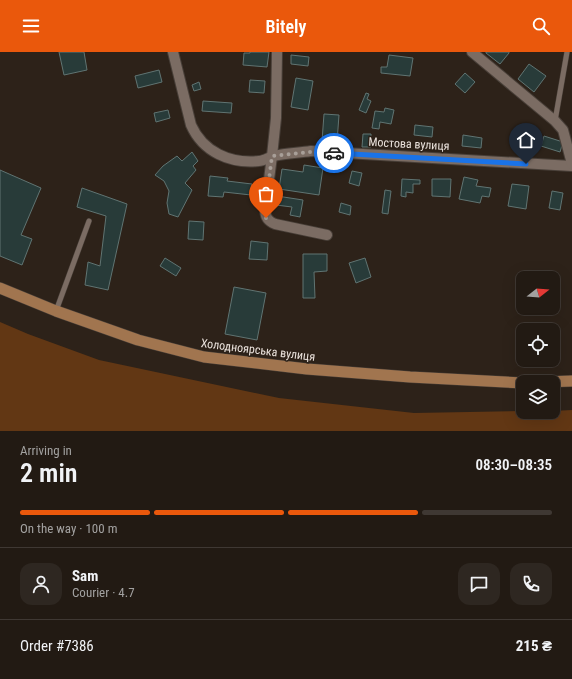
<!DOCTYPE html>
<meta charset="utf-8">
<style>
:root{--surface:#221a13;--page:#2e2721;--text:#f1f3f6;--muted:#a2a1a0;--line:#3f3833;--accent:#ea580c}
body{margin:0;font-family:"Roboto Condensed",sans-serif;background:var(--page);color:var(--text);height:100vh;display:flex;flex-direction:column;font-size:15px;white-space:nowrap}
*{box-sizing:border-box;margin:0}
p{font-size:13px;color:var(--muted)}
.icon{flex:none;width:22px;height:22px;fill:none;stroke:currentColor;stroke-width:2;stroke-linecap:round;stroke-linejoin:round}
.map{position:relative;height:379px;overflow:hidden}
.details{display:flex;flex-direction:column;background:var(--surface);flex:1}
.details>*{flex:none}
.needle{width:26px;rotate:73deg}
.buttons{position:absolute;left:516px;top:219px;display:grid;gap:8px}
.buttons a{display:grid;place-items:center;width:44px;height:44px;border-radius:8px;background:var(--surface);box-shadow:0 4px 16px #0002,0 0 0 1px var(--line);font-size:20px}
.pin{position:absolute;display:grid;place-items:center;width:34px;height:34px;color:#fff;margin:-41px -17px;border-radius:50% 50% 50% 0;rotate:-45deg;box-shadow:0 0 4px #0007}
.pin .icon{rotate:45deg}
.courier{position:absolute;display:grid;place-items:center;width:40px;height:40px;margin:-20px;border:3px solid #1a73e8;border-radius:50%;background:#fff;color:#222;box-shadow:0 1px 5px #0007}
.headline em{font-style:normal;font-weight:600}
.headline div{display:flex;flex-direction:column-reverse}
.headline{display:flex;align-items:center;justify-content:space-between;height:68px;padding:0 20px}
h1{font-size:26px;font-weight:600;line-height:30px}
.bar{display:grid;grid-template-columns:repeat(4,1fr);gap:6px 4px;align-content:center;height:48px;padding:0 20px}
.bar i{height:5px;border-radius:3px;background:var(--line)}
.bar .selected{background:var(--accent)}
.bar p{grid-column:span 4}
.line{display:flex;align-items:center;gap:10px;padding:0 20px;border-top:1px solid var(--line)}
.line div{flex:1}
.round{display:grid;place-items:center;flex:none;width:42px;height:42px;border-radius:12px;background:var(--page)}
header{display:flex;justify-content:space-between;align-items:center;height:52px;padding:0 20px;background:var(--accent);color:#fff;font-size:18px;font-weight:600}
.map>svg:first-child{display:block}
.green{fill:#623714}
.building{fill:#283b39;stroke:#607472}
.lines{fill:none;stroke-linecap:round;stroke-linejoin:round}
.service-casing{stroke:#483f38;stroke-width:6}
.minor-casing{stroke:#483f38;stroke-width:12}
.secondary-casing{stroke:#483f38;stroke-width:12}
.service{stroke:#7b6c63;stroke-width:5}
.minor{stroke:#7b6c63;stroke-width:10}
.secondary{stroke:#a1754f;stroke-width:11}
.done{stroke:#a89f98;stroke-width:4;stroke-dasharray:0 7.2}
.route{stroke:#1a73e8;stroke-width:5}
.labels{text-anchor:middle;stroke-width:3;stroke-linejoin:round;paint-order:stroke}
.street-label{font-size:12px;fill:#ebe3dd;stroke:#2d2219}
</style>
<header><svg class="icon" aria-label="menu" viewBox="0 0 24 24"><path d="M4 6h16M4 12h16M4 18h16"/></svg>Bitely<svg class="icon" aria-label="search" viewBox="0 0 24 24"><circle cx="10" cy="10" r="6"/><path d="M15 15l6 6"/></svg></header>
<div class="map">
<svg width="572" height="379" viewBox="0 0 572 379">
<rect width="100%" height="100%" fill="#2d2219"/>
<path class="green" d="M 0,270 L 28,282 L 99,308 L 279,346 L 414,361 L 523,359 L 553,360 L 553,359 L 572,358 L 572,379 L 0,379 Z"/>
<g class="building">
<path d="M 59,0 L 84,0 L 87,18 L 64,23 Z"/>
<path d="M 250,0 L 269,0 L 267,15 L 243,13 L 244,1 L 250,1 Z"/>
<path d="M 486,0 L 509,0 L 509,1 L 500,12 L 486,1 Z"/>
<path d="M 291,3 L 309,5 L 308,14 L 291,12 Z"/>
<path d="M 389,3 L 413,6 L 410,24 L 381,21 L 381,15 L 387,15 Z"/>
<path d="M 529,12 L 546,24 L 534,40 L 518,27 Z"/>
<path d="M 159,18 L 162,30 L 138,36 L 135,24 Z"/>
<path d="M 465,21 L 475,30 L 465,41 L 455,32 Z"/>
<path d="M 296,26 L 313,29 L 308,58 L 291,55 Z"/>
<path d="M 250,28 L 265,29 L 264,41 L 249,40 Z"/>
<path d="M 199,30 L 201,37 L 194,39 L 192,33 Z"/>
<path d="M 366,41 L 369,42 L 367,47 L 371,49 L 366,61 L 359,58 Z"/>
<path d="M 203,49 L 232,51 L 231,61 L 202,59 Z"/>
<path d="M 385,56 L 394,58 L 391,72 L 380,70 L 379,77 L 372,76 L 375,59 L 384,60 Z"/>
<path d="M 168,58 L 170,66 L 156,70 L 154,61 Z"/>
<path d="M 324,62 L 339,63 L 337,90 L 322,89 Z"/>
<path d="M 415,73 L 433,75 L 432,85 L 414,83 Z"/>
<path d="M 363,82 L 371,82 L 371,95 L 362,95 Z"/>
<path d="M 463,83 L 482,86 L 481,96 L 462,94 Z"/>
<path d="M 544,84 L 563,90 L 560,100 L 541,94 Z"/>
<path d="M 192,100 L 198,109 L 193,114 L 196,118 L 185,131 L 192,138 L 178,165 L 169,162 L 167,151 L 169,139 L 164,129 L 155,123 L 163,114 L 177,104 L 182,109 Z"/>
<path d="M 304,113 L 323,116 L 319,143 L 279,137 L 282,117 L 303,120 Z"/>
<path d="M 0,118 L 41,136 L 21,183 L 32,187 L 22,213 L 0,204 Z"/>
<path d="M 352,119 L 362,121 L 359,134 L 349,131 Z"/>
<path d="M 210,124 L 228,126 L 227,129 L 252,132 L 251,143 L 224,140 L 223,145 L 208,144 Z"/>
<path d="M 464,125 L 478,128 L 476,134 L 491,136 L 489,145 L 482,144 L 480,151 L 459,147 Z"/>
<path d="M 402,127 L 420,128 L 420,132 L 413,132 L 413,141 L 406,140 L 406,145 L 401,144 Z"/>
<path d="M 432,127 L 451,127 L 450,145 L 432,144 Z"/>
<path d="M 512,132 L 529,134 L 526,157 L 508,154 Z"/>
<path d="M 82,136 L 127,152 L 108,238 L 85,233 L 88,210 L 100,214 L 106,164 L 77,155 Z"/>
<path d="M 385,138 L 391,139 L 388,162 L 382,161 Z"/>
<path d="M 552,139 L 563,141 L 560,158 L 549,156 Z"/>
<path d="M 277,144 L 303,148 L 300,165 L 290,163 L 292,155 L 276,153 Z"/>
<path d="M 341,151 L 351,154 L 350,163 L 339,160 Z"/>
<path d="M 189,169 L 204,170 L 203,188 L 188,187 Z"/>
<path d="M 251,189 L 268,191 L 267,208 L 249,207 Z"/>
<path d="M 303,202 L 327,202 L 327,219 L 314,220 L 315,246 L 303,246 Z"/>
<path d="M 165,206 L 181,216 L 176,224 L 160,214 Z"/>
<path d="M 365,206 L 371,225 L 356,231 L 349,211 Z"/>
<path d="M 234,235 L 266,241 L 257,288 L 225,282 Z"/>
</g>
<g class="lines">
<g class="service-casing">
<g id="service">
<path d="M 555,69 L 567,0"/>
<path d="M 56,259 L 89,169"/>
</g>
</g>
<g class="minor-casing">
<g id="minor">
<path d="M 173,0 L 191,73 C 203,100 230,112 259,109 C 264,109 269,105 274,104 C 286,101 298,101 311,99 L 572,114"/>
<path d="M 277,0 L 276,66 L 272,104 L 265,159 C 266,166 268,169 275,172 L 327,183"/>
<path d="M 472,0 L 555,69 L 563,78 L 572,112"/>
</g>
</g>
<g class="secondary-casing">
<g id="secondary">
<path d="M 0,236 L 56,259 L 138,288 L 204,305 L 307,317 L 410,325 L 523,331"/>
<path d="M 543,330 L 572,329"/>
</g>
</g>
<use href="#service" class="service"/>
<use href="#minor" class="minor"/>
<use href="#secondary" class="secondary"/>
</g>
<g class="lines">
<path class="done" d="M 266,166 L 265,159 L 272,104 L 310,100 L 334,101"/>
<path class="route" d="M 334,101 L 526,112"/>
</g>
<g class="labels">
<g class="street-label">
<text transform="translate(409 92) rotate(3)" y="4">Мостова вулиця</text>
<text transform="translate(258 298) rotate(7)" y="4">Холодноярська вулиця</text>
</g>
</g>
</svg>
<div class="buttons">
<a><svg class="needle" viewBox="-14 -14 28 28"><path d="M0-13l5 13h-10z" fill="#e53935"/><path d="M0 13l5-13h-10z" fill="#a2a1a0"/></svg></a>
<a><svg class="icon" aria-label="locate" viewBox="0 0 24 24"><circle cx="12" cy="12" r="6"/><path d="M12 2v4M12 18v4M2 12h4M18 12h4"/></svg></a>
<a><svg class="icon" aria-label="layers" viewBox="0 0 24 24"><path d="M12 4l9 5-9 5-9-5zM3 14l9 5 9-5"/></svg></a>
</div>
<div class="pin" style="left:266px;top:166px;background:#ea580c"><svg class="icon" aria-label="bag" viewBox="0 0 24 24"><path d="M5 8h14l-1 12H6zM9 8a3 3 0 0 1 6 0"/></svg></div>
<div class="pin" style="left:526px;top:112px;background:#1f2937"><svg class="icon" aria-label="home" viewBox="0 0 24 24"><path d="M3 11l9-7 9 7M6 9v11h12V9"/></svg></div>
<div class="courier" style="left:334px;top:101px"><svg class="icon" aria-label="car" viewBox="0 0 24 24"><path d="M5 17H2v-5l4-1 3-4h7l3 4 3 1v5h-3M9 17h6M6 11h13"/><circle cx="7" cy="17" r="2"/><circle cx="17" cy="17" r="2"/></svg></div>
</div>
<section class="details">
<div class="headline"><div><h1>2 min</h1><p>Arriving in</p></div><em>08:30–08:35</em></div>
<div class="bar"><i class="selected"></i><i class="selected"></i><i class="selected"></i><i></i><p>On the way · 100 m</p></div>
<div class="line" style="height:72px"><a class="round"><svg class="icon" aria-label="person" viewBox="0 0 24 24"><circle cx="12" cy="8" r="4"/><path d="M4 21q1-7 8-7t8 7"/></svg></a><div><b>Sam</b><p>Courier · 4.7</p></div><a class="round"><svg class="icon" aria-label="chat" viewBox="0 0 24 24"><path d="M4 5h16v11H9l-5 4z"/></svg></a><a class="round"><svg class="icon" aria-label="phone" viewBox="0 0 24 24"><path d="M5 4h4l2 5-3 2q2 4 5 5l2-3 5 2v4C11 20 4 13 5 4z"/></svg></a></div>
<div class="line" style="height:52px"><div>Order #7386</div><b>215 ₴</b></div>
</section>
